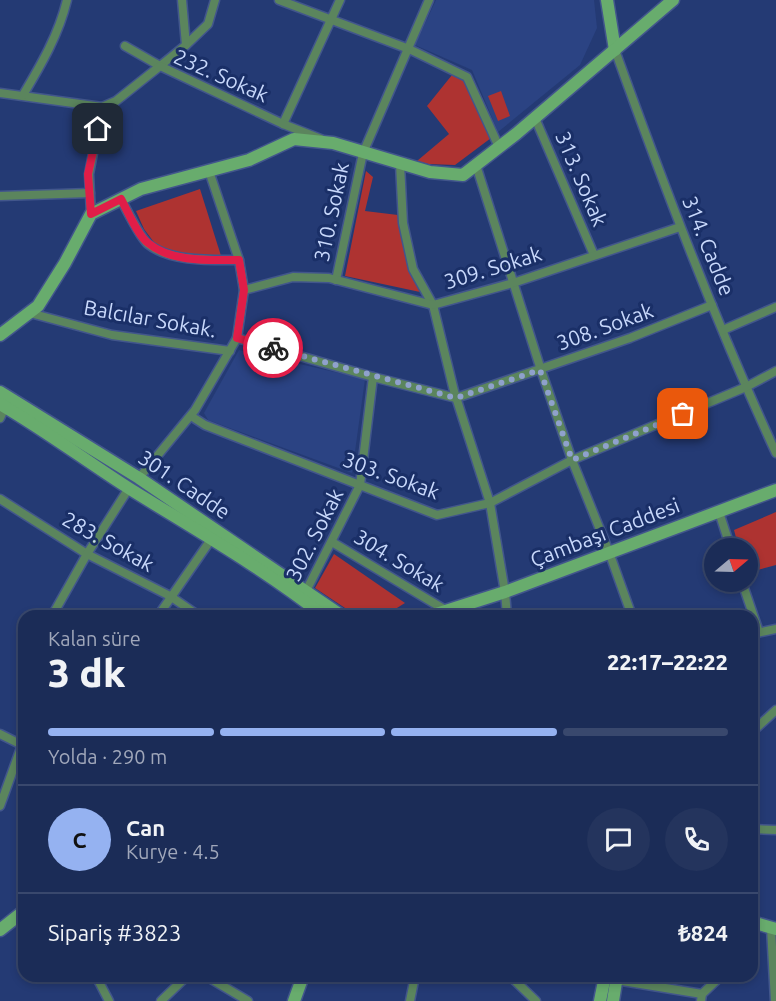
<!DOCTYPE html>
<html lang="tr">
<meta charset="utf-8">
<style>
:root{--surface:#1b2c57;--page:#24345d;--text:#f1f3f6;--muted:#a0a7ba;--line:#39486d;--accent:#95b2f1}
body{margin:0;font-family:Ubuntu,sans-serif;background:var(--page);color:var(--text);height:100vh;display:flex;flex-direction:column;font-size:22px;white-space:nowrap}
*{box-sizing:border-box;margin:0}
p{font-size:20px;color:var(--muted)}
.icon{flex:none;width:33px;height:33px;fill:none;stroke:currentColor;stroke-width:2;stroke-linecap:round;stroke-linejoin:round}
.map{position:relative;flex:1;overflow:hidden}
.side{position:absolute;left:18px;top:610px;width:740px;height:372px;display:flex;flex-direction:column;background:var(--surface);border-radius:18px;box-shadow:0 3px 9px #0003,0 0 0 2px var(--line)}
.side>*{flex:none}
.needle{width:39px;rotate:71deg}
.tools{position:absolute;left:704px;top:538px;display:grid;gap:12px}
.tools a{display:grid;place-items:center;width:54px;height:54px;border-radius:50%;background:var(--surface);box-shadow:0 3px 9px #0003,0 0 0 2px var(--line);font-size:30px}
.pin{position:absolute;display:grid;place-items:center;width:51px;height:51px;color:#fff;margin:-26px;border-radius:12px;box-shadow:0 3px 9px #0006}
.courier{position:absolute;display:grid;place-items:center;width:60px;height:60px;margin:-30px;border:4px solid #e11d48;border-radius:50%;background:#fff;color:#222;box-shadow:0 2px 8px #0007}
.summary em{font-style:normal;font-weight:800}
.summary div{display:flex;flex-direction:column-reverse}
.summary{display:flex;align-items:center;justify-content:space-between;height:102px;padding:0 30px}
h1{font-size:39px;font-weight:800;line-height:45px}
.bar{display:grid;grid-template-columns:repeat(4,1fr);gap:9px 6px;align-content:center;height:72px;padding:0 30px}
.bar i{height:8px;border-radius:4px;background:var(--line)}
.bar .active{background:var(--accent)}
.bar p{grid-column:span 4}
.line{display:flex;align-items:center;gap:15px;padding:0 30px;border-top:2px solid var(--line)}
.line div{flex:1}
.round{display:grid;place-items:center;flex:none;width:63px;height:63px;border-radius:32px;background:var(--page)}
.map>svg:first-child{display:block}
.built{fill:#2b4383}
.green{fill:#ae3331}
.lines{fill:none;stroke-linecap:round;stroke-linejoin:round}
.street-casing{stroke:#42568c;stroke-width:11}
.secondary-casing{stroke:#42568c;stroke-width:15}
.street{stroke:#5b855d;stroke-width:8}
.secondary{stroke:#68ac6d;stroke-width:12}
.done{stroke:#8fa1cc;stroke-width:6;stroke-dasharray:0 10.8}
.route{stroke:#e11d48;stroke-width:8}
.labels{text-anchor:middle;stroke-width:6;stroke-linejoin:round;paint-order:stroke}
.street-label{font-size:21px;fill:#c8d8fb;stroke:#1a2f67}
</style>
<div class="map">
<svg width="776" height="1001" viewBox="0 0 776 1001">
<rect width="100%" height="100%" fill="#243a74"/>
<g class="built">
<path d="M 436,0 L 594,0 L 597,28 L 580,65 L 498,132 L 472,70 L 415,45 Z"/>
<path d="M 239,350 L 365,379 L 352,473 L 208,420 L 204,413 Z"/>
</g>
<g class="green">
<path d="M 452,75 L 464,79 L 491,138 L 455,165 L 428,164 L 417,161 L 449,134 L 427,106 Z"/>
<path d="M 501,91 L 510,116 L 498,121 L 488,96 Z"/>
<path d="M 366,171 L 373,177 L 365,211 L 398,215 L 411,272 L 420,292 L 345,276 Z"/>
<path d="M 200,189 L 222,259 L 162,253 L 144,229 L 136,211 Z"/>
<path d="M 776,512 L 776,565 L 747,573 L 747,549 L 739,549 L 734,530 Z"/>
<path d="M 334,554 L 405,603 L 384,616 L 357,616 L 315,588 Z"/>
<path d="M 626,976 L 676,977 L 670,987 Z"/>
</g>
<g class="lines">
<g class="street-casing">
<g id="street">
<path d="M 279,0 L 409,49 L 467,77 L 499,147"/>
<path d="M 186,45 L 208,24 L 215,0"/>
<path d="M 125,46 L 160,66 L 186,45 L 182,0"/>
<path d="M 615,50 C 664,186 715,321 776,453"/>
<path d="M 0,93 L 102,107"/>
<path d="M 23,95 C 41,65 59,34 67,0"/>
<path d="M 535,118 L 594,255"/>
<path d="M 283,124 L 340,0"/>
<path d="M 400,164 L 403,223 L 413,269 L 433,305 L 454,391 L 490,503 L 505,592 L 507,616"/>
<path d="M 476,165 L 541,370 L 572,460 L 609,552 L 632,616"/>
<path d="M 0,196 L 90,193"/>
<path d="M 121,199 C 126,209 140,237 148,244 C 170,262 212,260 239,260"/>
<path d="M 91,214 L 89,174 L 102,107 L 116,101 L 160,66 L 283,124 L 321,139"/>
<path d="M 336,280 L 363,153 L 429,0"/>
<path d="M 244,290 L 293,277 L 329,278 L 433,305 L 513,283 L 680,227"/>
<path d="M 30,313 L 112,335 L 230,351"/>
<path d="M 723,330 L 776,307"/>
<path d="M 237,338 L 373,377 L 360,485 L 304,595"/>
<path d="M 373,377 L 456,398 L 630,338 L 712,305"/>
<path d="M 191,416 L 205,425 L 437,515 L 490,503 L 572,460 L 746,387 L 776,371"/>
<path d="M 0,418 L 5,407"/>
<path d="M 139,478 L 195,410 L 237,338 L 244,290 L 239,260 L 209,171"/>
<path d="M 0,499 L 87,554 L 170,596 L 199,616"/>
<path d="M 719,512 L 731,549"/>
<path d="M 332,542 L 447,611"/>
<path d="M 742,582 L 759,632"/>
<path d="M 52,616 L 87,554 L 129,488"/>
<path d="M 158,616 L 212,538"/>
<path d="M 752,634 L 776,629"/>
<path d="M 752,732 L 776,710"/>
<path d="M 0,734 L 24,746"/>
<path d="M 0,806 L 22,745 L 24,727"/>
<path d="M 752,829 L 776,830"/>
<path d="M 771,928 L 775,1001"/>
<path d="M 96,976 L 109,1001"/>
<path d="M 206,976 L 248,1001"/>
<path d="M 510,976 L 536,1001"/>
<path d="M 616,980 L 702,994"/>
<path d="M 161,1001 L 187,976"/>
<path d="M 410,1001 L 415,976"/>
<path d="M 701,1001 L 702,994 L 721,976"/>
</g>
</g>
<g class="secondary-casing">
<g id="secondary">
<path d="M 607,0 L 615,50"/>
<path d="M 0,335 L 38,306 L 65,263 L 91,214 L 141,189 L 249,160 L 294,139 L 333,143 L 430,172 L 463,175 L 516,134 L 673,0"/>
<path d="M 0,392 L 139,478 L 342,616"/>
<path d="M 0,404 C 45,430 86,461 130,489 C 196,530 263,568 324,616"/>
<path d="M 430,616 L 505,592 L 776,490"/>
<path d="M 752,922 L 776,929"/>
<path d="M 0,930 L 24,911"/>
<path d="M 294,1001 L 303,976"/>
<path d="M 600,1001 L 605,976"/>
<path d="M 613,1001 L 617,976"/>
</g>
</g>
<use href="#street" class="street"/>
<use href="#secondary" class="secondary"/>
</g>
<g class="lines">
<path class="done" d="M 273,348 L 456,398 L 540,370 L 572,460 L 683,414"/>
<path class="route" d="M 98,129 L 88,174 L 91,214 L 121,199 C 127,210 138,236 148,243 C 172,263 211,260 239,260 L 244,290 L 237,338 L 273,348"/>
</g>
<g class="labels">
<g class="street-label">
<text transform="translate(221 76) rotate(24)" y="7">232. Sokak</text>
<text transform="translate(581 179) rotate(67)" y="7">313. Sokak</text>
<text transform="translate(332 212) rotate(-78)" y="7">310. Sokak</text>
<text transform="translate(708 246) rotate(68)" y="7">314. Cadde</text>
<text transform="translate(493 268) rotate(-17)" y="7">309. Sokak</text>
<text transform="translate(150 319) rotate(10)" y="7">Balcılar Sokak.</text>
<text transform="translate(605 327) rotate(-20)" y="7">308. Sokak</text>
<text transform="translate(391 476) rotate(20)" y="7">303. Sokak</text>
<text transform="translate(184 485) rotate(34)" y="7">301. Cadde</text>
<text transform="translate(605 533) rotate(-21)" y="7">Çambaşı Caddesi</text>
<text transform="translate(315 535) rotate(-63)" y="7">302. Sokak</text>
<text transform="translate(108 542) rotate(29)" y="7">283. Sokak</text>
<text transform="translate(399 561) rotate(31)" y="7">304. Sokak</text>
</g>
</g>
</svg>
<div class="tools">
<a><svg class="needle" viewBox="-14 -14 28 28"><path d="M0-13l5 13h-10z" fill="#e53935"/><path d="M0 13l5-13h-10z" fill="#a0a7ba"/></svg></a>
</div>
<div class="pin" style="left:683px;top:414px;background:#ea580c"><svg class="icon" aria-label="bag" viewBox="0 0 24 24"><path d="M5 8h14l-1 12H6zM9 8a3 3 0 0 1 6 0"/></svg></div>
<div class="pin" style="left:98px;top:129px;background:#1f2937"><svg class="icon" aria-label="home" viewBox="0 0 24 24"><path d="M3 11l9-7 9 7M6 9v11h12V9"/></svg></div>
<div class="courier" style="left:273px;top:348px"><svg class="icon" aria-label="bike" viewBox="0 0 24 24"><circle cx="6" cy="16" r="4"/><circle cx="18" cy="16" r="4"/><path d="M6 16l4-8h5l3 8M10 8l3 8H6M13 5h3"/></svg></div>
<section class="side">
<div class="summary"><div><h1>3 dk</h1><p>Kalan süre</p></div><em>22:17–22:22</em></div>
<div class="bar"><i class="active"></i><i class="active"></i><i class="active"></i><i></i><p>Yolda · 290 m</p></div>
<div class="line" style="height:108px"><b class="round" style="background:var(--accent);color:#111">C</b><div><b>Can</b><p>Kurye · 4.5</p></div><a class="round"><svg class="icon" aria-label="chat" viewBox="0 0 24 24"><path d="M4 5h16v11H9l-5 4z"/></svg></a><a class="round"><svg class="icon" aria-label="phone" viewBox="0 0 24 24"><path d="M5 4h4l2 5-3 2q2 4 5 5l2-3 5 2v4C11 20 4 13 5 4z"/></svg></a></div>
<div class="line" style="height:78px"><div>Sipariş #3823</div><b>₺824</b></div>
</section>
</div>
